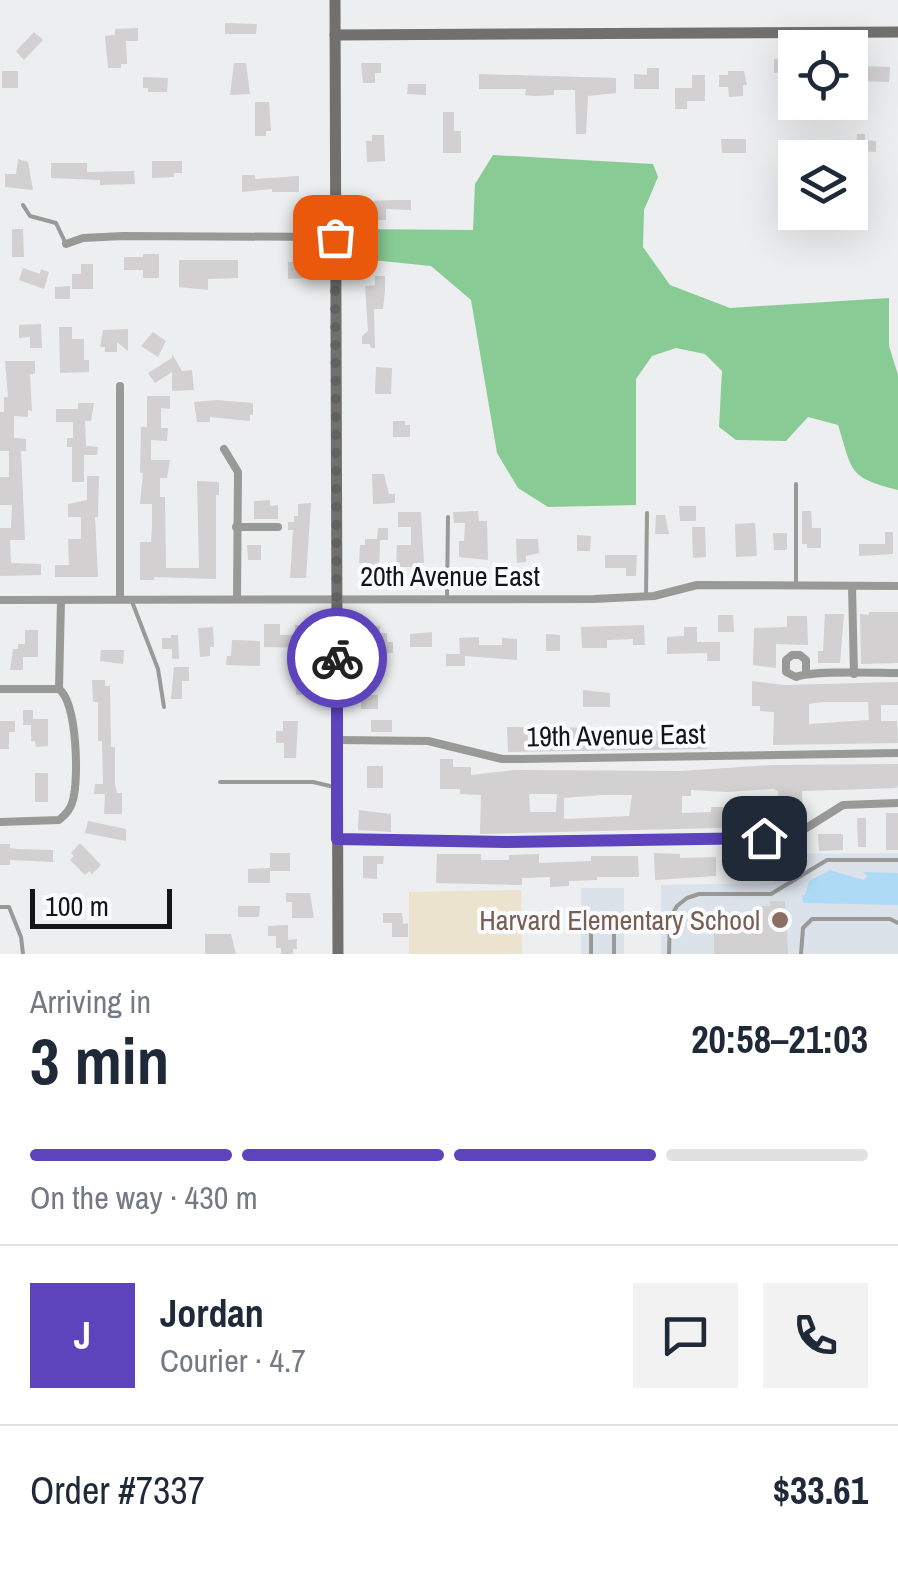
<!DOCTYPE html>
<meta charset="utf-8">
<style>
:root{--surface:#fff;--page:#f2f2f3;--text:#1f2937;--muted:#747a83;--line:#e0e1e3;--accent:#5d43bc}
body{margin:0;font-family:"Archivo Narrow",sans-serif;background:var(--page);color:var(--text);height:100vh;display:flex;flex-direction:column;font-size:38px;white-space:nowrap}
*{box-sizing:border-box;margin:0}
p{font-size:32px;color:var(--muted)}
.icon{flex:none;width:55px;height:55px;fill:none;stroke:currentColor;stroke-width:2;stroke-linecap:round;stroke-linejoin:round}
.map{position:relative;height:954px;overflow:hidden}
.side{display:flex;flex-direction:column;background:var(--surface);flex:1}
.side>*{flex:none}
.controls{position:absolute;left:778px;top:30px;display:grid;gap:20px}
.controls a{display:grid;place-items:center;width:90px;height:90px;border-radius:0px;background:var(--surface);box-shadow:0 10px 40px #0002;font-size:50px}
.scale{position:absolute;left:30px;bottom:25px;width:142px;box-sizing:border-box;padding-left:10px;border:5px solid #141515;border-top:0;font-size:28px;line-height:35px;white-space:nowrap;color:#141515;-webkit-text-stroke:8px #f9fbfd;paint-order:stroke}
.pin{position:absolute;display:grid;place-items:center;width:85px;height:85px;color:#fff;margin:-42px;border-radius:20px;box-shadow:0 5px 15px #0006}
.courier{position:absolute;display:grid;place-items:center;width:100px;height:100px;margin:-50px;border:8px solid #5d43bc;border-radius:50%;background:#fff;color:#222;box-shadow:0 2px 12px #0007}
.headline em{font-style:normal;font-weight:700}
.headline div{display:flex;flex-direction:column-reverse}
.headline{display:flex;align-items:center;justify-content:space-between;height:170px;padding:0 30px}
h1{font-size:65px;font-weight:700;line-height:75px}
.bar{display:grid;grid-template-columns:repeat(4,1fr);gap:15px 10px;align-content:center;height:120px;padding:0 30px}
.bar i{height:12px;border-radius:8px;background:var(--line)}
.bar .selected{background:var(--accent)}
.bar p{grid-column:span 4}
.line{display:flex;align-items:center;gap:25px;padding:0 30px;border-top:2px solid var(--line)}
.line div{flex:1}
.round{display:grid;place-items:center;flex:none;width:105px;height:105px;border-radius:0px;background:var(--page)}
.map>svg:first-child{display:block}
.commercial{fill:#ebe3ce}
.built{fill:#dce2ea}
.forest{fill:#89cb95}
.water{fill:#aedaf6}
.building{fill:#d2d0d1;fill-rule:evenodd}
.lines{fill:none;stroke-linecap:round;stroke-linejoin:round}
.lane{stroke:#999998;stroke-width:4}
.street{stroke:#999998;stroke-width:8}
.secondary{stroke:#71706f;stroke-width:11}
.done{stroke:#606161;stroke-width:10;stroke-dasharray:0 18}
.route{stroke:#5d43bc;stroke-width:12}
.education-dot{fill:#8d6e63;stroke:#f9fbfd;stroke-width:4}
.labels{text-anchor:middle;stroke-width:8;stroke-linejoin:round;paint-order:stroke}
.street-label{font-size:28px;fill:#141515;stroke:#f9fbfd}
.education-label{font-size:28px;fill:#785e54;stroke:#f9fbfd;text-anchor:end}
</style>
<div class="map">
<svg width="898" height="954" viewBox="0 0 898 954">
<rect width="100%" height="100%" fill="#eceeef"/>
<path class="commercial" d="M 521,890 L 522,954 L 409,954 L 409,892 Z"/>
<g class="built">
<path d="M 898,853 L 898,954 L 661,954 L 661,885 L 775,883 L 775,854 Z"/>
<rect x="581" y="888" width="43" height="66"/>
</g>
<path class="forest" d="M 493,155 L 653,164 L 658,177 L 644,210 L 643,247 L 670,285 L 730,308 L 889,298 L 889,346 L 898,375 L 898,490 C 847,477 853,472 838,425 L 808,417 L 786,441 L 736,440 L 719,427 L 722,371 L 705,354 L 676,348 L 652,356 L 636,379 L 636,505 L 548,507 L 518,488 L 497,453 L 471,300 L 431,266 L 352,258 L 351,229 L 473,230 L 475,184 Z"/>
<path class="water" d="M 830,870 L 864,880 L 867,876 L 863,872 L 898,873 L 898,905 L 803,903 L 802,895 L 805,895 L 809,881 Z"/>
<g class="building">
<path d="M 225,23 L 257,24 L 256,34 L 225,34 Z"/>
<path d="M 138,28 L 138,41 L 126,41 L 127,64 L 121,64 L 121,68 L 108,68 L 105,36 L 115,35 L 115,29 Z"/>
<path d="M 34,32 L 43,40 L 24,60 L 16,51 Z"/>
<path d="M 774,59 L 790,59 L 795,78 L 782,78 L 781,73 L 774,73 Z"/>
<path d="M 234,63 L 246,63 L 250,94 L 230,95 Z"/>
<path d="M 361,63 L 381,63 L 381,73 L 375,73 L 375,83 L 363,83 Z"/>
<path d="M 862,66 L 890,67 L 889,82 L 862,81 Z"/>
<path d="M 647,68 L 659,68 L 659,89 L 634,89 L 634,74 L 647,75 Z"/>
<rect x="2" y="71" width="16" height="17"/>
<path d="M 728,71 L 744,71 L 747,85 L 743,85 L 743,96 L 729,97 L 728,87 L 719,87 L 719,75 L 728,75 Z"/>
<path d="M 479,74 L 616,78 L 616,93 L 588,96 L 586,134 L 576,134 L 575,90 L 554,90 L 554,95 L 534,96 L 525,95 L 526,89 L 479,89 Z"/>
<path d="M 692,75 L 705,75 L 705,101 L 687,101 L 687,109 L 675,109 L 675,88 L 692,88 Z"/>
<path d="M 143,77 L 168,78 L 167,92 L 148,92 L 148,88 L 143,88 Z"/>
<path d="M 408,84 L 426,84 L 426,95 L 407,94 Z"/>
<path d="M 255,102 L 269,102 L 271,131 L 266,131 L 266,136 L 255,136 Z"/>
<path d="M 443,112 L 454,112 L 454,131 L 461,131 L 461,153 L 443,153 Z"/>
<path d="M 857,134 L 865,134 L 865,140 L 876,141 L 876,152 L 857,151 Z"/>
<path d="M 372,135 L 384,135 L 385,161 L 367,162 L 366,141 L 372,141 Z"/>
<path d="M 721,139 L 746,139 L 746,153 L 722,153 Z"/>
<path d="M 18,159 L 28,162 L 33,190 L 5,187 L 5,174 L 16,174 Z"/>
<path d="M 152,161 L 182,161 L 182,173 L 174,173 L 174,177 L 152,178 Z"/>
<path d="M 51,163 L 87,163 L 87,172 L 134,171 L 135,184 L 100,185 L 100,180 L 51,178 Z"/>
<path d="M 850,174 L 865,174 L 864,195 L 850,195 Z"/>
<path d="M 242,175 L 255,175 L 255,179 L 299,176 L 299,192 L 272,192 L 272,189 L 242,192 Z"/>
<path d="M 394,200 L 411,200 L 411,210 L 386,209 L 386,220 L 368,220 L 368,201 Z"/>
<path d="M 12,229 L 23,229 L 24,257 L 12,257 Z"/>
<path d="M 143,254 L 159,254 L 159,278 L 143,278 L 143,270 L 124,270 L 124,257 L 143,257 Z"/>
<path d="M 179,260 L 238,260 L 238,278 L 208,279 L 208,290 L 179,287 Z"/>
<path d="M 306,261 L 307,278 L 288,279 L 288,262 Z"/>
<path d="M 81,264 L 93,264 L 93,289 L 72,289 L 72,274 L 81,274 Z"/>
<path d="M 23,268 L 40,274 L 41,269 L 49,272 L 44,289 L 19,280 Z"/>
<path d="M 375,276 L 385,276 L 385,290 L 383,309 L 374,309 L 375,348 L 371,348 L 370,344 L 362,344 L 362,336 L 368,331 L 365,286 L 375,285 Z"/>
<path d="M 70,286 L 70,299 L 55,299 L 55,287 Z"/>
<path d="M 41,324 L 42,348 L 30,348 L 30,337 L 19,338 L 19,325 Z"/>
<path d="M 59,327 L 72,327 L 72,339 L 84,339 L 84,360 L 89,360 L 89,372 L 60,373 Z"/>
<path d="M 128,329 L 128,351 L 117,342 L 117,352 L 105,352 L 105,347 L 100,347 L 103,330 Z"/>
<path d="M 153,332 L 166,341 L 158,357 L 141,346 Z"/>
<path d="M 172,354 L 182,371 L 192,370 L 194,390 L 172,391 L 172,372 L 155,383 L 148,373 L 172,358 Z"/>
<path d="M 5,361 L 35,361 L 35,374 L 30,374 L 32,411 L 28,410 L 28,417 L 14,416 L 14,438 L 26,439 L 26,451 L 21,451 L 25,540 L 10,540 L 11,563 L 41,564 L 41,575 L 0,576 L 0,528 L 11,528 L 12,505 L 0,505 L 0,477 L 9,477 L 9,451 L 0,451 L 0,412 L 4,412 L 4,397 L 8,397 Z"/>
<path d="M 376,367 L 392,368 L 391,394 L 375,394 Z"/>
<path d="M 147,396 L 170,396 L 170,409 L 161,408 L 161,428 L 168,428 L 167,441 L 151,440 L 151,460 L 170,460 L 167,478 L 160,478 L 160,497 L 165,497 L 166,568 L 199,568 L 197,481 L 219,482 L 219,495 L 216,495 L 216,579 L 154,577 L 154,580 L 140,580 L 140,542 L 151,542 L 152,526 L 152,504 L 140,504 L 143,473 L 140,473 L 141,427 L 147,427 Z"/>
<path d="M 216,400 L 253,403 L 253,415 L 250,415 L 250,421 L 210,417 L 210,422 L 197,422 L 194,402 Z"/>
<path d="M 78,403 L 94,403 L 91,421 L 85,421 L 86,446 L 98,447 L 97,455 L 84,455 L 84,482 L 72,482 L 72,447 L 67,447 L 67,438 L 73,438 L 73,422 L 56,422 L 56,409 L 78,409 Z"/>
<path d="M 393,421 L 405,421 L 405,425 L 410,425 L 410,437 L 393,437 Z"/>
<path d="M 372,474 L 384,474 L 389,494 L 395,494 L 395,503 L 373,504 Z"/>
<path d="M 87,476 L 99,476 L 98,517 L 95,517 L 98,577 L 55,577 L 55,565 L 69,565 L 68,539 L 81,539 L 81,517 L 68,517 L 68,504 L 87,500 Z"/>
<path d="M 270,500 L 270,506 L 278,505 L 278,519 L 254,519 L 254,501 Z"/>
<path d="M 311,503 L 306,578 L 290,578 L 293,530 L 288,530 L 288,522 L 294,522 L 294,516 L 298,516 L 298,504 Z"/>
<path d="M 679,506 L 696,506 L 696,521 L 680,521 Z"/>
<path d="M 478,511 L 479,521 L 487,521 L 488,560 L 459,557 L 459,541 L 464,541 L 465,523 L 454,523 L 453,512 Z"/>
<path d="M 802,511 L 811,511 L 812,528 L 821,528 L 821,548 L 807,548 L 807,544 L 802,544 Z"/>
<path d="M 398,512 L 421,512 L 424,563 L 418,563 L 418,567 L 396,567 L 397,545 L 411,545 L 411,527 L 398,527 Z"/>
<path d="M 656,515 L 665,515 L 669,534 L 655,534 Z"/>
<path d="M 755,523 L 757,556 L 736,557 L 735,524 Z"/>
<path d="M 692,527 L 705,527 L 706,557 L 693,558 Z"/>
<path d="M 378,528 L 388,528 L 388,540 L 380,540 L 379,573 L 369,573 L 370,563 L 359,563 L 360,545 L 365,545 L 365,539 L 377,539 Z"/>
<path d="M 885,532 L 893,532 L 893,554 L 859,556 L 859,544 L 885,544 Z"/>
<path d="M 773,533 L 787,533 L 787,550 L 774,550 Z"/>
<path d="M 577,535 L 591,536 L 590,551 L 577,551 Z"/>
<path d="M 516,539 L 538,539 L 539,553 L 526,556 L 526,562 L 517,563 Z"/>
<path d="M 247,545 L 261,545 L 261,560 L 248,560 Z"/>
<path d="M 605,555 L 637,555 L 636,576 L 626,576 L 626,568 L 605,568 Z"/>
<path d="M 869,612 L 898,612 L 898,663 L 861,664 L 860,614 L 869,615 Z"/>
<path d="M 825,614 L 844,614 L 840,663 L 818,663 L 818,651 L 823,651 Z"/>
<path d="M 718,615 L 733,615 L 734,632 L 718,632 Z"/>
<path d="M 787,616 L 807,616 L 808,645 L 776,644 L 776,668 L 753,665 L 754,628 L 787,627 Z"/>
<path d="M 264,624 L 280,624 L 280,635 L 295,635 L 295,625 L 308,626 L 308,631 L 313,631 L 313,648 L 264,647 Z"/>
<path d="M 644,625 L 645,645 L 633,645 L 633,639 L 607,640 L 607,648 L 582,648 L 581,627 Z"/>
<path d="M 366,626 L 380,626 L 380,633 L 387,633 L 387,642 L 393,642 L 393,653 L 366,653 Z"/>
<path d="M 213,627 L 214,647 L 210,647 L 210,656 L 200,657 L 198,628 Z"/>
<path d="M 684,627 L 697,627 L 697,642 L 720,642 L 720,661 L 707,661 L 707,653 L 667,654 L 667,637 L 684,636 Z"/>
<path d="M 25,630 L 38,630 L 38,657 L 23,657 L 23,670 L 10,670 L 13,649 L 18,649 L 18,644 L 25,644 Z"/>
<path d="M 432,632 L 432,647 L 410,647 L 410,634 Z"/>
<path d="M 546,634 L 560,635 L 560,651 L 546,651 Z"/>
<path d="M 171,635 L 178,635 L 179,659 L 172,659 L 172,649 L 162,649 L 162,638 L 171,638 Z"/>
<path d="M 479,637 L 479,645 L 502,645 L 502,638 L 517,639 L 517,660 L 465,656 L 465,666 L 446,666 L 446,654 L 460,654 L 459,638 Z"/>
<path d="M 232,640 L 260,641 L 260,666 L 226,665 L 227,656 L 231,656 Z"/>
<path d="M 101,650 L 124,650 L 123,664 L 100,661 Z"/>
<path d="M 295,666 L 308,666 L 308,694 L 296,695 Z"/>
<path d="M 174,667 L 189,667 L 189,681 L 182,681 L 182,699 L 171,699 Z"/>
<path d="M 92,680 L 105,680 L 105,686 L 110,686 L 111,747 L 115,747 L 115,784 L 117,793 L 122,793 L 122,814 L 104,814 L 105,794 L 94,794 L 95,784 L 103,784 L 102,741 L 98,741 L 98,702 L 93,702 Z"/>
<path d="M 752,681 L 784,685 L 898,682 L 898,705 L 881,705 L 881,721 L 897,721 L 898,743 L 773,745 L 774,712 L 760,711 L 760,706 L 752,706 ZM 822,702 L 868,702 L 869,720 L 809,724 L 809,704 Z"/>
<path d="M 583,690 L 610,693 L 610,707 L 583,707 Z"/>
<rect x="361" y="695" width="17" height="14"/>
<path d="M 23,710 L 33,710 L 33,719 L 48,719 L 48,746 L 36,747 L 35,741 L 31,741 L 31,725 L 23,725 Z"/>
<rect x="371" y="720" width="21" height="12"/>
<path d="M 0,721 L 15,721 L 15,732 L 9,732 L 9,749 L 0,749 Z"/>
<path d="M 283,721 L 298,721 L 296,758 L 284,758 L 284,743 L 276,743 L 276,731 L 283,731 Z"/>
<path d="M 507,727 L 621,728 L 621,731 L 693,730 L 693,727 L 706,727 L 707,749 L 508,752 Z"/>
<path d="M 440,759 L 453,759 L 453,767 L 471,767 L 471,775 L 515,770 L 680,771 L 772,765 L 898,764 L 898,783 L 897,788 L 802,791 L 803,820 L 777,821 L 778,791 L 773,789 L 727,792 L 691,790 L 691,796 L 682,796 L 682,813 L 711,812 L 711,807 L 723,807 L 723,810 L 763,809 L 763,830 L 756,830 L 756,827 L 480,834 L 481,795 L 460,794 L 460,789 L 440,789 ZM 529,794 L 557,794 L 556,812 L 530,812 ZM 603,795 L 632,795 L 629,816 L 564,819 L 564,798 Z"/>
<rect x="367" y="766" width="16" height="22"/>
<rect x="35" y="773" width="13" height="29"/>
<path d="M 359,810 L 391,814 L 391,832 L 358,830 Z"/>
<rect x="886" y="813" width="12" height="37"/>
<path d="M 857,818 L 866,818 L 866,847 L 858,847 Z"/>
<path d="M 88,821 L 126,829 L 126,841 L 85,833 Z"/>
<path d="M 818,834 L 843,834 L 843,850 L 819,851 Z"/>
<path d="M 80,843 L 101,865 L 92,874 L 89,871 L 85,875 L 70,860 L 74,856 L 71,853 Z"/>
<path d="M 0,844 L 10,844 L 10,848 L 17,849 L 53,850 L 53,862 L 10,860 L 10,865 L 0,865 Z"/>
<path d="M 270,853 L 290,853 L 290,871 L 270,871 L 270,883 L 248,883 L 248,869 L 270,868 Z"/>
<path d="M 654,853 L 680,854 L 680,858 L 716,857 L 716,876 L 655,880 Z"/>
<path d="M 437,854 L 481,854 L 481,860 L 509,860 L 509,855 L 539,854 L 539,863 L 591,861 L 591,856 L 638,856 L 639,877 L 597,877 L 597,880 L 569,881 L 569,886 L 550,887 L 550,877 L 522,878 L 522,885 L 436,883 Z"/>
<path d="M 363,856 L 384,856 L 383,864 L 377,864 L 377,879 L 363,878 Z"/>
<path d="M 750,857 L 762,857 L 762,861 L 768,861 L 769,875 L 750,876 Z"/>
<path d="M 286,893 L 310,893 L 314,918 L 292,918 L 292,902 L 286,902 Z"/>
<path d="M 770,901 L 785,901 L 788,954 L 714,954 L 714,921 L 753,921 L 753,906 L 770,906 Z"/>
<path d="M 238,906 L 260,906 L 259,917 L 238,917 Z"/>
<path d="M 383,913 L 402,913 L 403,924 L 408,923 L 408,937 L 392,937 L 392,923 L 383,923 Z"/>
<path d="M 288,925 L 288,940 L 297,939 L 297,949 L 293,949 L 293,954 L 281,954 L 281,948 L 276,948 L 276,936 L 268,936 L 268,926 Z"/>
<path d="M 205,934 L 231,934 L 236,954 L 205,954 Z"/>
</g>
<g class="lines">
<g class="lane">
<path d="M 23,205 L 30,216 L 56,223 L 66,244"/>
<path d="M 796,586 L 796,484"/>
<path d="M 646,596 L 647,513"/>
<path d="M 447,598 L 448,517"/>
<path d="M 131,599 L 158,669 L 164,707"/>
<path d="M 220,782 L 313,782 L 334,787"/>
<path d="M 0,907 L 9,907 L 21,937 L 23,954"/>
<path d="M 591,954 L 591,930 L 596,920 L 610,920 L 614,925 L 614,954"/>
<path d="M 669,954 L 670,918 L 677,906 L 687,898 L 699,894 L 771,894 L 827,860 L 898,860"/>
<path d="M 801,954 L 803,928 L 812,919 L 890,919 L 898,923"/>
</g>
<g class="street">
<path d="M 66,244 L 83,238 L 123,236 L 335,237"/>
<path d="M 224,449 L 238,472 L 237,599"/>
<path d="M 236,527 L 278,527"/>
<path d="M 852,586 L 854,674"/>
<path d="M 120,599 L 120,386"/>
<path d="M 0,600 L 594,599 L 654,596 L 697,585 L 898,586"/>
<path d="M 806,671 L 806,660 L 800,655 L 792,655 L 786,660 L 786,672 L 796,677 C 813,670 874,673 898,673"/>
<path d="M 0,689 L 59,689"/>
<path d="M 337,740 L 428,741 L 502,759 L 521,759 L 898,753"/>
<path d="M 0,822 L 59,820 C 66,814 71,809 73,800 C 79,777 77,703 59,689 L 61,600"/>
<path d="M 338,839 L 506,842 L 792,837 L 843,805 L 898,803"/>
</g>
<g class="secondary">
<path d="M 335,0 L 338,954"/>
<path d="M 335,35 L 898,32"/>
</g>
</g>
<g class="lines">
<path class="done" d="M 335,237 L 337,658"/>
<path class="route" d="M 337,658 L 337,839 L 506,842 L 764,838"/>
</g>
<circle class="education-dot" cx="780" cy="920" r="10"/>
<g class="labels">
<g class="street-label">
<text x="450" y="586">20th Avenue East</text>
<text transform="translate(616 735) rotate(-1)" y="10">19th Avenue East</text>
</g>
<g class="education-label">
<text x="760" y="930">Harvard Elementary School</text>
</g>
</g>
</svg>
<div class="controls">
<a><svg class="icon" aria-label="locate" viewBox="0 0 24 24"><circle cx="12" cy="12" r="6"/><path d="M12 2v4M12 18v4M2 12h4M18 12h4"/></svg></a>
<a><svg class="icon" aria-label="layers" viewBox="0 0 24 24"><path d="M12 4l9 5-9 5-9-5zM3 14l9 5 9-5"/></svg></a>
</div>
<div class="scale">100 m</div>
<div class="pin" style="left:335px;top:237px;background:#ea580c"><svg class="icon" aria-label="bag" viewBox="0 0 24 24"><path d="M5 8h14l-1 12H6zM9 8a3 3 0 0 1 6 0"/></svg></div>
<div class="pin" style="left:764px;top:838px;background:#1f2937"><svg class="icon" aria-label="home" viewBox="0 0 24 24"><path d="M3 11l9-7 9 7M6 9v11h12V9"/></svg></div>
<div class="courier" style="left:337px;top:658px"><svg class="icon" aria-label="bike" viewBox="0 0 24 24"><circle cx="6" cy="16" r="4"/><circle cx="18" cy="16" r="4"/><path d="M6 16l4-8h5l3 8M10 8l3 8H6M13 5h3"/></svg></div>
</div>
<section class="side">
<div class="headline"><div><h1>3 min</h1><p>Arriving in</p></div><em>20:58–21:03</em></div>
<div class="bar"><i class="selected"></i><i class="selected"></i><i class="selected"></i><i></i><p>On the way · 430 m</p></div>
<div class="line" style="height:180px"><b class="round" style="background:var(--accent);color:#fff">J</b><div><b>Jordan</b><p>Courier · 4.7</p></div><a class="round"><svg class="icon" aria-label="chat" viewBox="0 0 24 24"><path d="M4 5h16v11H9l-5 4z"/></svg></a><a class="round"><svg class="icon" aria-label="phone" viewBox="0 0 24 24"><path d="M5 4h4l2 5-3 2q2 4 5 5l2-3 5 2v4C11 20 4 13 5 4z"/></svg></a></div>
<div class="line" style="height:130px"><div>Order #7337</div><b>$33.61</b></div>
</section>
